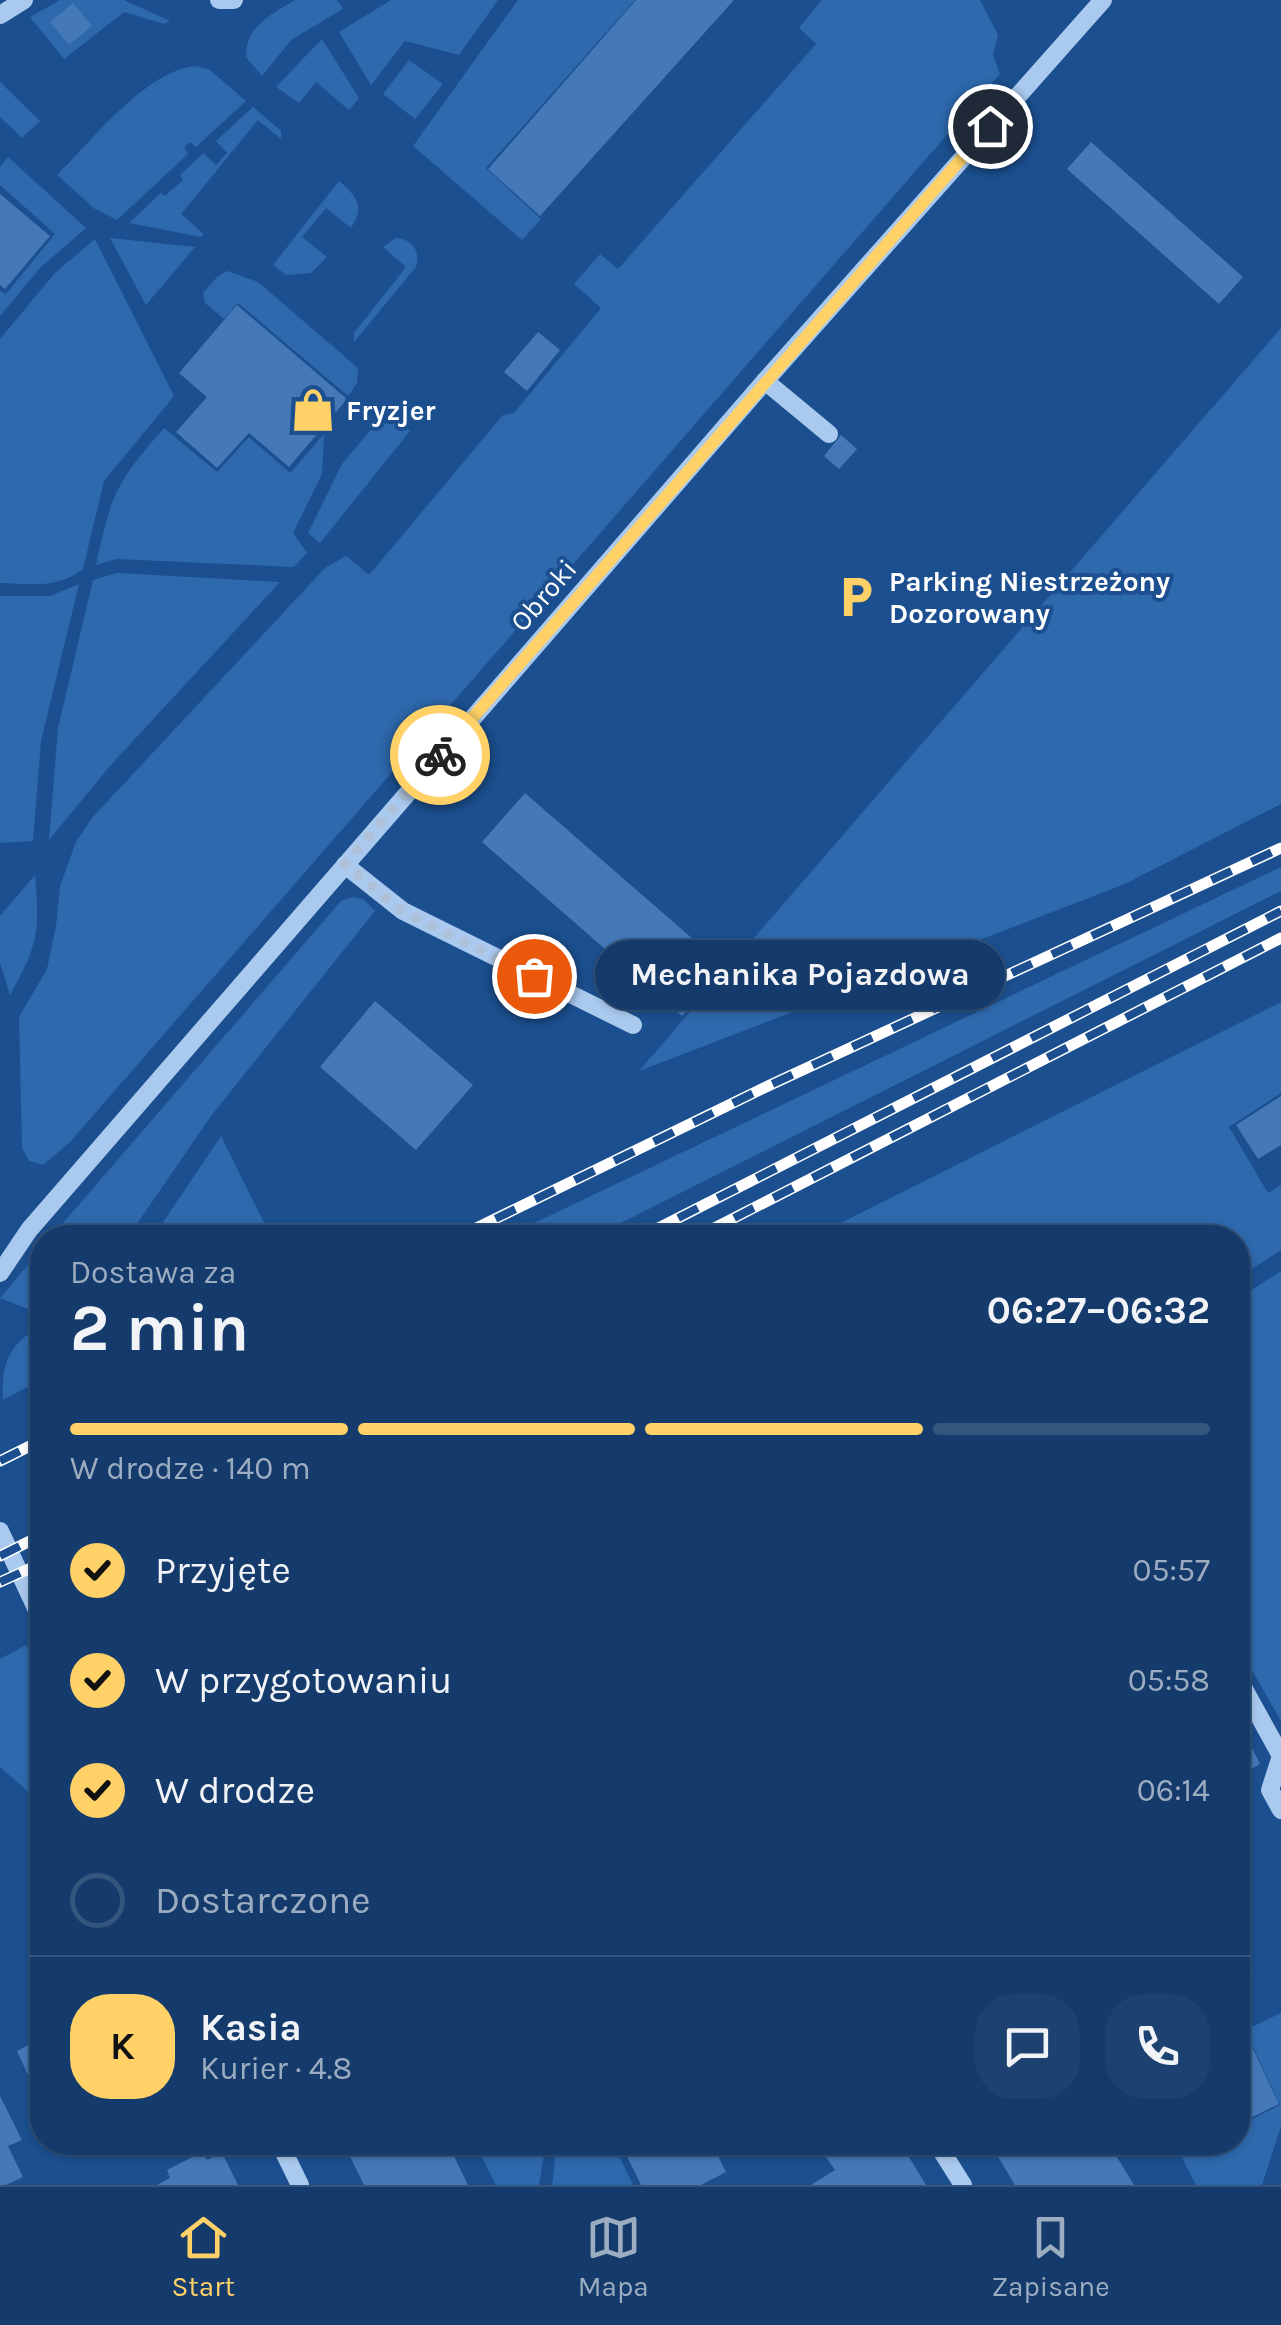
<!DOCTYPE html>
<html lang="pl">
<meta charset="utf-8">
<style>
:root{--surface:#143b6b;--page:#1d4271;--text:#f1f3f6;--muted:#9dadc1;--line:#33557e;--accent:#ffd166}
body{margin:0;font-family:Karla,sans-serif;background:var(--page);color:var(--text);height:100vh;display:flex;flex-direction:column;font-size:38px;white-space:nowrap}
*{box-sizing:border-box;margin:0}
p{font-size:32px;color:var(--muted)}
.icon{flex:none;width:55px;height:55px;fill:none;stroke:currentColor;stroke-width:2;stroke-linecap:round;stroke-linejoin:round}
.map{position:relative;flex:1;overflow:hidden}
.side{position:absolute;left:30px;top:1225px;width:1220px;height:930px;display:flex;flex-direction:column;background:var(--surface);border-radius:40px;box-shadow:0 2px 8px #0004,0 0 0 2px var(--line)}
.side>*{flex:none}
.pin{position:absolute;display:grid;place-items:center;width:85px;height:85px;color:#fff;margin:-42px;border:5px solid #fff;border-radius:50%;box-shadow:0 2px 10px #0007}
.courier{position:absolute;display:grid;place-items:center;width:100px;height:100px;margin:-50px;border:8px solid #ffd166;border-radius:50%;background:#fff;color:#222;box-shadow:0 2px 12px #0007}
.bubble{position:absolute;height:70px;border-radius:35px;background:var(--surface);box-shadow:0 2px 8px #0004,0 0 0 2px var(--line);font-size:32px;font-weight:700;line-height:70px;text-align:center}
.summary em{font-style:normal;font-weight:700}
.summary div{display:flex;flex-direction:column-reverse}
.summary{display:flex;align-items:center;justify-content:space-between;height:170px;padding:0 40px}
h1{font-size:65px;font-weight:700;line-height:75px}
.bar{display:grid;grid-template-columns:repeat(4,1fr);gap:15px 10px;align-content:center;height:120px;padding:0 40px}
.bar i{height:12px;border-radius:8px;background:var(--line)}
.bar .selected{background:var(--accent)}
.bar p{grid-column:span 4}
.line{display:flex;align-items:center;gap:25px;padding:0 40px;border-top:2px solid var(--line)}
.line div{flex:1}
.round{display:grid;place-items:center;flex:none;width:105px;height:105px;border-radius:40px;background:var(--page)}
ol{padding:0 40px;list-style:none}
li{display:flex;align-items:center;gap:30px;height:110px}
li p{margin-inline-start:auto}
li .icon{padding:10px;border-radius:50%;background:var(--accent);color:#111;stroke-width:4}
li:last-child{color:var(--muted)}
li i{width:55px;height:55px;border:5px solid var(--line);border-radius:50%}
.menu{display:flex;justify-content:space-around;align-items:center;height:140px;border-top:2px solid var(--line);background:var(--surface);font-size:28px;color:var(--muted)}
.menu a{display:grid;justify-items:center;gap:5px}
.menu .selected{color:var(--accent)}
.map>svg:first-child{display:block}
.green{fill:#2e69ad}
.building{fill:#4478b7}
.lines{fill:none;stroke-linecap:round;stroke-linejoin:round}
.minor{stroke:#a9c9ee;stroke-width:18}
.rail-casing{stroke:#fff;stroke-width:11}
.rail{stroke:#1b4f8f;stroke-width:8;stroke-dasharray:22;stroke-linecap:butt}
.done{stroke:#afc1d8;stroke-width:10;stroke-dasharray:0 18}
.route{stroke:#ffd166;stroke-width:12}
.labels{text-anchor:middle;stroke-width:8;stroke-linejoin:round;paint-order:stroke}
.poi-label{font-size:28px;font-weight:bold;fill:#fff;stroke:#1b4f8f;text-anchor:start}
.street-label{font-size:28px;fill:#fff;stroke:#1b4f8f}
</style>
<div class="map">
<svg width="1281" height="2185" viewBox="0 0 1281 2185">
<rect width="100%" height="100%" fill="#1b4f8f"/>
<g class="green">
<path d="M 60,0 L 124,0 L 170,21 L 164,24 L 124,12 L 64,59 L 30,17 Z"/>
<path d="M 295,0 L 337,0 L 343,9 L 291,40 L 262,76 L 246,57 C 246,25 271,15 295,0 Z"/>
<path d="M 391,0 L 498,0 L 459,55 L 405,41 L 371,85 L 339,32 Z"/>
<path d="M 518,0 L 635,0 L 486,168 L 541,219 L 522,240 L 413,146 Z"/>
<path d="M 822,0 L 980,0 L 998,35 L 993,55 L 1000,74 L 70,1142 L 43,1165 L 29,1161 L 22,1148 L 19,1017 L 47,969 L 56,926 L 60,886 L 76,842 L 92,818 L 325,568 L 346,556 L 369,575 L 503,415 L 514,413 L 601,308 L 574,284 L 600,254 L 618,269 L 816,44 L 799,28 Z"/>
<path d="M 322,39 L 359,98 L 349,110 L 316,82 L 299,103 L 276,87 Z"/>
<path d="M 409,60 L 443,84 L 415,119 L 383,94 Z"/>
<path d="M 196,66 L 210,70 L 246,101 L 196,147 L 190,142 L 184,147 L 188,154 L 117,220 L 95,209 L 57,175 C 93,140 146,70 196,66 Z"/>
<path d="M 0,82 L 40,121 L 22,138 L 0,117 Z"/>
<path d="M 253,107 L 281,131 L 281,139 L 258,120 L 181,214 L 204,234 L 201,237 L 129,223 L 161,193 L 165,196 L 183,180 L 180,175 L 203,153 L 216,165 L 227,153 L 216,141 Z"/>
<path d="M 8,157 L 86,228 L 40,268 L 0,316 L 0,291 L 6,294 L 55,234 L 0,185 L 0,167 Z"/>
<path d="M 339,181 C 357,196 365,207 351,228 L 326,208 L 302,237 L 327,257 L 311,273 L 286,275 L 273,265 Z"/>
<path d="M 110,238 L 195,247 L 146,305 Z"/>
<path d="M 396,238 C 412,239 421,251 416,267 L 354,342 L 354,333 L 406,267 L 383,247 Z"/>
<path d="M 95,239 L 174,396 L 104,481 L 83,569 C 58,589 29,584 0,583 L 0,339 L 55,273 Z"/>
<path d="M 227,271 L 258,282 L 358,368 L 357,383 L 348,396 L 238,303 L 224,319 L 205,303 L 203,293 L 217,277 Z"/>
<path d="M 1281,328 L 1281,804 L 1125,884 L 639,1071 Z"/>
<path d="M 386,412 L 410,431 L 320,543 L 308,533 L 342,464 Z"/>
<path d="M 164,428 L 217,472 L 249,437 L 290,473 L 324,434 L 322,474 L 293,533 L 307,553 L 294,567 L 116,559 L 96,565 C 111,495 116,482 164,428 Z"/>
<path d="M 117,573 L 280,582 L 109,767 L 49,840 L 58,728 L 93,580 Z"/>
<path d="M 79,584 L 41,741 L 33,841 L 0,843 L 0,596 L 50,596 Z"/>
<path d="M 1281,867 L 1281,891 L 593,1237 L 505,1237 Z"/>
<path d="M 35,875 C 40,932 38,945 10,995 L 0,963 L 0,916 Z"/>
<path d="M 353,897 L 363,899 L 375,911 L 211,1116 L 128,1237 L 51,1237 L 341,901 Z"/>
<path d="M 1281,1002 L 1281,1093 L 1229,1127 L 1268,1193 L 1281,1185 L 1281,1250 L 1238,1278 L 1238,1238 L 813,1237 Z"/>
<path d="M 221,1136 L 271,1237 L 153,1237 Z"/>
<path d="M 42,1248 L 42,1307 L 33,1311 L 0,1298 Z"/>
<path d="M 1281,1271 L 1281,1721 L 1238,1646 L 1238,1299 Z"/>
<path d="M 42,1327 L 42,1379 L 3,1400 C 0,1364 11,1340 42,1327 Z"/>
<path d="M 26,1645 L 42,1684 L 42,1804 L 0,1767 L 0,1659 Z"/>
<path d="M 1281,2013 L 1281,2126 L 1262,2185 L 1196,2185 L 1174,2143 L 1238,2142 L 1238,2126 L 1280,2105 L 1245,2030 Z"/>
<path d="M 557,2142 L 613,2143 L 633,2185 L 552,2185 Z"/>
<path d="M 475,2143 L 546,2143 L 539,2185 L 496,2185 Z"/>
</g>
<g class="building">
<path d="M 636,0 L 734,0 L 540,216 L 488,169 Z"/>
<path d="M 73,3 L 92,26 L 69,45 L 50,22 Z"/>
<path d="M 1091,142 L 1243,277 L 1219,304 L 1067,169 Z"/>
<path d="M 0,194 L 50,236 L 5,289 L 0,285 Z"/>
<path d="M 237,305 L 347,399 L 289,467 L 249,433 L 217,468 L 176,432 L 207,397 L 179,373 Z"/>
<path d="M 538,332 L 560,350 L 527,391 L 504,372 Z"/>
<path d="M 841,435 L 857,449 L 839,469 L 824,456 Z"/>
<path d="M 525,793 L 725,967 L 682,1016 L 482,842 Z"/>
<path d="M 375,1001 L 473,1085 L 416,1150 L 320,1067 Z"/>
<path d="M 1281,1096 L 1281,1145 L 1258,1159 L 1236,1125 Z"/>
<path d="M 1238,1720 L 1260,1764 L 1238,1776 Z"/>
<path d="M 1238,1940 L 1253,1973 L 1238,1980 Z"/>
<path d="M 1238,2017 L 1279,2104 L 1238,2124 Z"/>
<path d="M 42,2038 L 42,2083 L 34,2088 L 17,2051 Z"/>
<path d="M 0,2096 L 22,2140 L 8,2146 L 23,2177 L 6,2185 L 0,2185 Z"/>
<path d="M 343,2142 L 447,2142 L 468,2185 L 364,2185 Z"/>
<path d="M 620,2142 L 711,2142 L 726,2172 L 701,2185 L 641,2185 Z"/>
<path d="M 843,2142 L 900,2142 L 926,2185 L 811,2185 L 835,2170 L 824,2154 Z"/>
<path d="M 989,2142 L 1108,2142 L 1134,2185 L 1015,2185 Z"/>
<path d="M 202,2152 L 207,2160 L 222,2153 L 238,2185 L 157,2185 L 170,2178 L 167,2170 Z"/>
</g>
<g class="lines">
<g class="minor">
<path d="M 219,0 L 234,0"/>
<path d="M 0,15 L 24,0"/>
<path d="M 765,381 L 829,434"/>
<path d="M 345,865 L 403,911 L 633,1025"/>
<path d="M 0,1273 L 29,1230 L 765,381 L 1103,0"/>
<path d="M 0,1531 L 42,1621"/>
<path d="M 1238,1678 L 1281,1756 L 1270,1790 L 1281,1810"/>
<path d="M 279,2142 L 300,2185"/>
<path d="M 936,2142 L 963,2185"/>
</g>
<g class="rail-casing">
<g id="rail">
<path d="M 456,1238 L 768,1086 L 1281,848"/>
<path d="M 639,1238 L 1281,911"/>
<path d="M 695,1238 L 1281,938"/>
<path d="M 0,1461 L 42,1440"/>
<path d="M 0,1556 L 42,1535"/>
<path d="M 0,1582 L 42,1563"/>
</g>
</g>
<use href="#rail" class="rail"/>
</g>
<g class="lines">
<path class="done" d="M 440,755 L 345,864 L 402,911 L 534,976"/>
<path class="route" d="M 440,755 L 990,126"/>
</g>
<defs>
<g id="shop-bare" transform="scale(3.45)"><path d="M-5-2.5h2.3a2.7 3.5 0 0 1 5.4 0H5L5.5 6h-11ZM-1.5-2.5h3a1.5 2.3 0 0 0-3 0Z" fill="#ffd166" stroke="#1b4f8f" stroke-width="2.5" paint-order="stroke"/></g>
<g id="parking-bare" transform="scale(3.45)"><path d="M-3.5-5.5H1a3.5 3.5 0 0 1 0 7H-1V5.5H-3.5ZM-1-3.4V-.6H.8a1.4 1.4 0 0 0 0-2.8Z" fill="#ffd166" stroke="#1b4f8f" stroke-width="2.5" paint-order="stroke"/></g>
</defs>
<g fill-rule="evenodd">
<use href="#shop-bare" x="313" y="410"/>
<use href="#parking-bare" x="856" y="597"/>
</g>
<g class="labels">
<g class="poi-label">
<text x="346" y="420">Fryzjer</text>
<text x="889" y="591">Parking Niestrzeżony<tspan x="889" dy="32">Dozorowany</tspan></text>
</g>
<g class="street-label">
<text transform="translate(543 595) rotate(-49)" y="10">Obroki</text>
</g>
</g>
</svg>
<div class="pin" style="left:534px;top:976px;background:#ea580c"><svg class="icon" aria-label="bag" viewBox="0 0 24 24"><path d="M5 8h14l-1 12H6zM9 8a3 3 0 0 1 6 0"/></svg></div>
<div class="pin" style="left:990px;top:126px;background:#1f2937"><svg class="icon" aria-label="home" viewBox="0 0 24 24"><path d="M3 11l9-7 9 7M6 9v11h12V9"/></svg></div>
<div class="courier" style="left:440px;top:755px"><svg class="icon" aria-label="bike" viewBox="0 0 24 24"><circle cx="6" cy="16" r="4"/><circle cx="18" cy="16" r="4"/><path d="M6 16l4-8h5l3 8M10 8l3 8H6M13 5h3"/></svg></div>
<div class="bubble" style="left:595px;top:940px;width:410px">Mechanika Pojazdowa</div>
<section class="side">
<div class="summary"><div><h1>2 min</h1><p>Dostawa za</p></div><em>06:27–06:32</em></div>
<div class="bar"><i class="selected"></i><i class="selected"></i><i class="selected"></i><i></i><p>W drodze · 140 m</p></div>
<ol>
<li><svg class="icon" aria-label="check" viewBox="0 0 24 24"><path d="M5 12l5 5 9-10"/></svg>Przyjęte<p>05:57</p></li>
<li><svg class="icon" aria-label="check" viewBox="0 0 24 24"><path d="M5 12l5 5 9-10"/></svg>W przygotowaniu<p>05:58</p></li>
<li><svg class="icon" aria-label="check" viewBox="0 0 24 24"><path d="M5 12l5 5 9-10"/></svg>W drodze<p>06:14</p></li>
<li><i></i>Dostarczone</li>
</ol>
<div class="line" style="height:180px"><b class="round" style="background:var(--accent);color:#111">K</b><div><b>Kasia</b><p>Kurier · 4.8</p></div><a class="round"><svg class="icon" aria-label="chat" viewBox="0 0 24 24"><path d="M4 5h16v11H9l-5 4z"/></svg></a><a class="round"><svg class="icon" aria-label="phone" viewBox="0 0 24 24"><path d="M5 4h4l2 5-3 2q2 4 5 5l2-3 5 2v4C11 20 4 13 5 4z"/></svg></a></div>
</section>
</div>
<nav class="menu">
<a class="selected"><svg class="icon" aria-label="home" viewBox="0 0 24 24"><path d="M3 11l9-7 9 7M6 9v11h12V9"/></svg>Start</a>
<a><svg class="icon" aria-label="map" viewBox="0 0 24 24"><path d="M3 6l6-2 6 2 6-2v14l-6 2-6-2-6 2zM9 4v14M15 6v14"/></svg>Mapa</a>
<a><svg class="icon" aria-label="saved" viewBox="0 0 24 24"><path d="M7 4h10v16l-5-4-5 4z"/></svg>Zapisane</a>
</nav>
